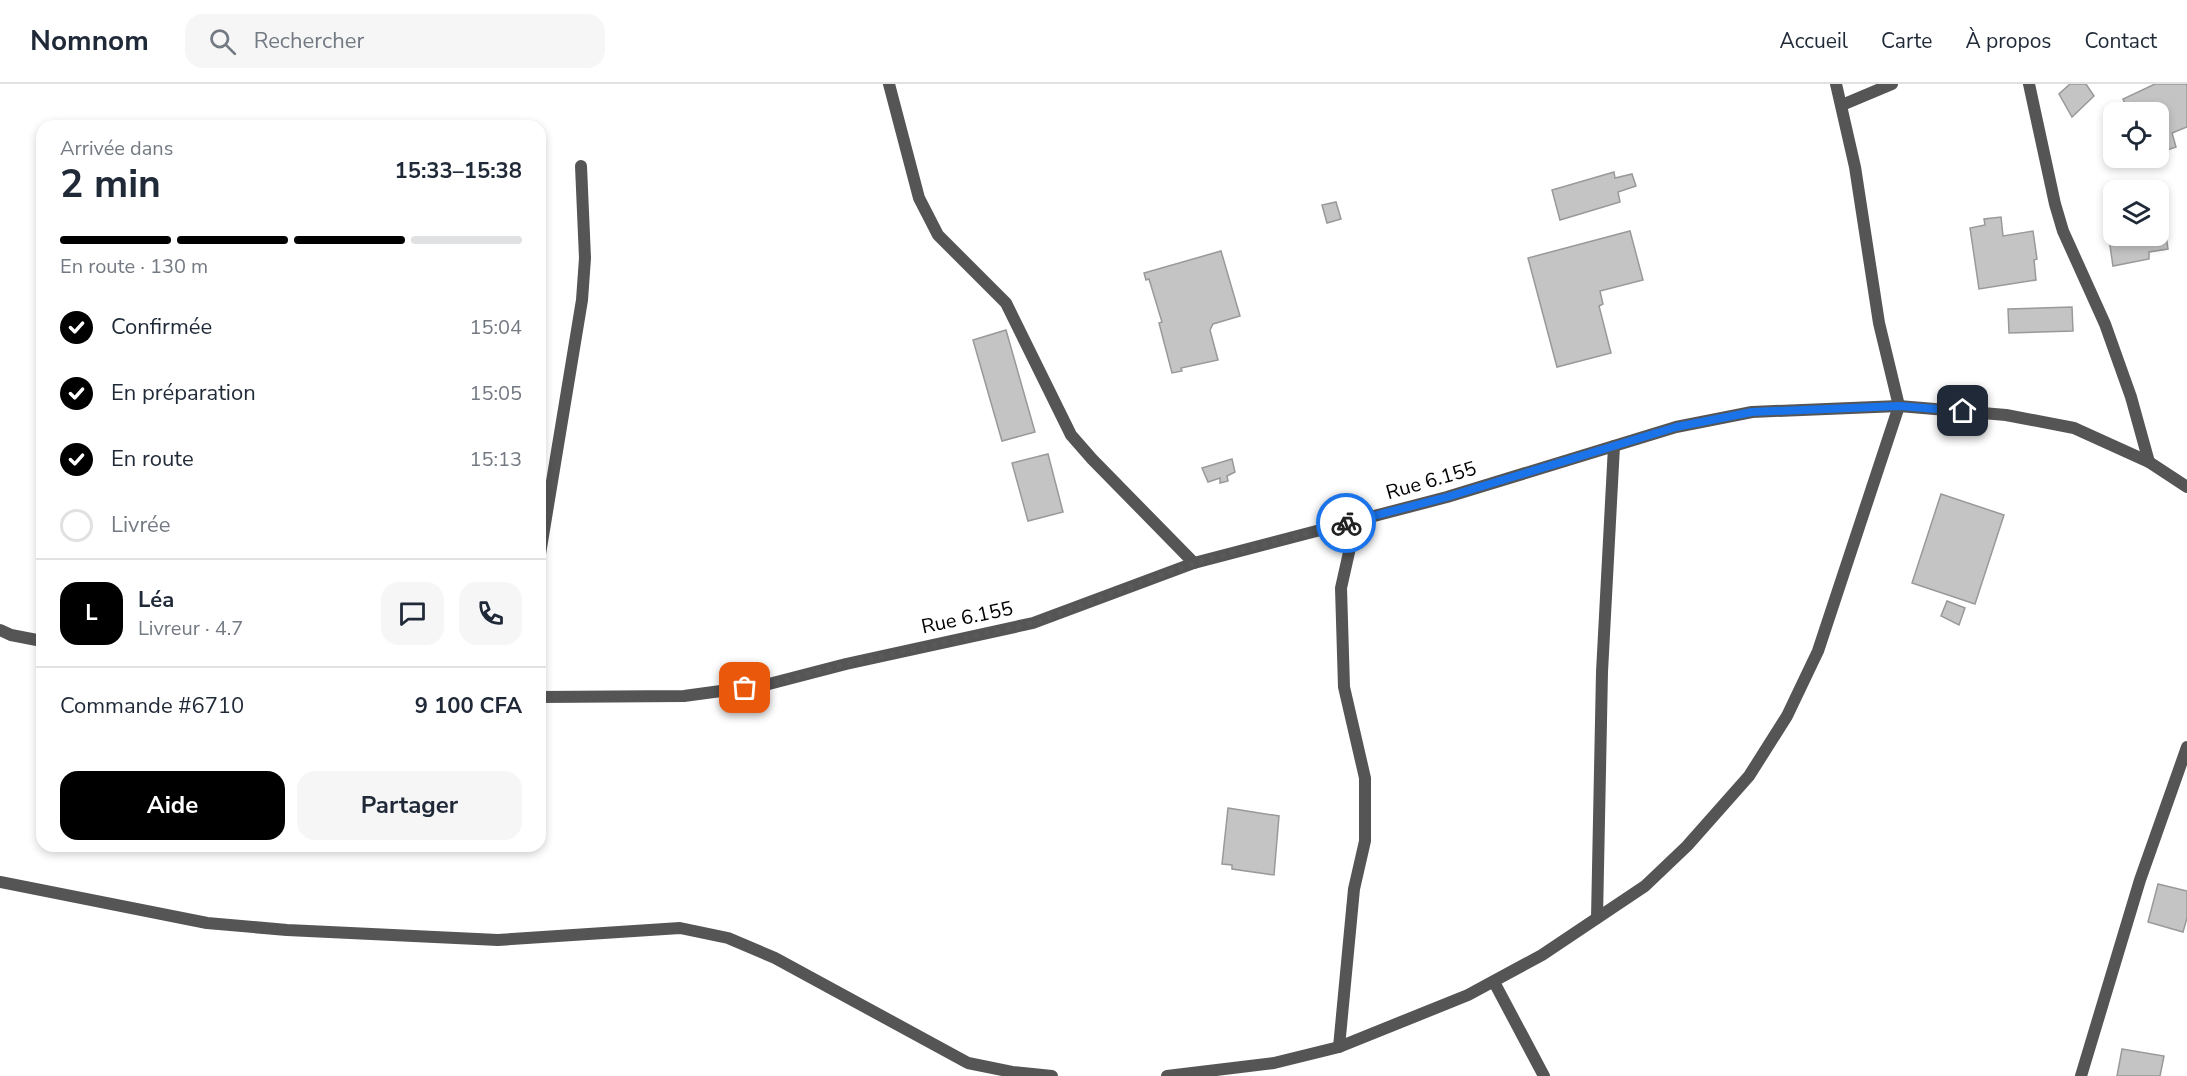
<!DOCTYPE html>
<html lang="fr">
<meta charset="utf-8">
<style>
:root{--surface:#fff;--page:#f6f6f7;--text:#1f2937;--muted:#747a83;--line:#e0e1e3;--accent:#000}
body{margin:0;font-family:"Nunito Sans",sans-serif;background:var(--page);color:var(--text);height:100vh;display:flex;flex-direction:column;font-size:22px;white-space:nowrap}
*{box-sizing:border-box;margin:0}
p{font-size:20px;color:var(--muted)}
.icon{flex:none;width:33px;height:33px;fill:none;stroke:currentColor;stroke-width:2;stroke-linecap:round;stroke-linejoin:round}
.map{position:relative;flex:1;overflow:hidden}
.details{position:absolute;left:36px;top:36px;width:510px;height:732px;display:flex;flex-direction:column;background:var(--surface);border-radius:18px;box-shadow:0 3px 9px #0003}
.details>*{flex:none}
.fabs{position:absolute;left:2103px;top:18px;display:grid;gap:12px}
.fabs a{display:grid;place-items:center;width:66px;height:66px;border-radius:12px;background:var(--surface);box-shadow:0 3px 9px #0003;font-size:30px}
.pin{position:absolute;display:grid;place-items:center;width:51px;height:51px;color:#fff;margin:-26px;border-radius:12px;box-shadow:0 3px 9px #0006}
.courier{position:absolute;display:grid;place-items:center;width:60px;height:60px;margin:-30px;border:4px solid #1a73e8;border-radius:50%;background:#fff;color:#222;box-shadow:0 2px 8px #0007}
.head em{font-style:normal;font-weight:700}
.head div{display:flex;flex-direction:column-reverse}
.head{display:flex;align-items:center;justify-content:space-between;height:102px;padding:0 24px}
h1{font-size:39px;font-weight:700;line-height:45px}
.bar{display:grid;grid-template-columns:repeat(4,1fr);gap:9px 6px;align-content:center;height:72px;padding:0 24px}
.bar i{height:8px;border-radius:4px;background:var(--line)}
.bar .active{background:var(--accent)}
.bar p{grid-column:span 4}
.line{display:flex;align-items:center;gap:15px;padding:0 24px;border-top:2px solid var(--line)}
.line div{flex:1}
.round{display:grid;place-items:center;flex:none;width:63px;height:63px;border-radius:18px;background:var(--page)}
ol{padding:0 24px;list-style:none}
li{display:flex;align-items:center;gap:18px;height:66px}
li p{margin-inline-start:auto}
li .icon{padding:6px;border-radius:50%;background:var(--accent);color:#fff;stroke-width:4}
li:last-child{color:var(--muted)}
li i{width:33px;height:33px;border:3px solid var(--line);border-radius:50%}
.primary-button{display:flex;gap:12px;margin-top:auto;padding:12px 24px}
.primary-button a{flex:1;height:69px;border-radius:18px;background:var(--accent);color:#fff;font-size:24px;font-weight:700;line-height:69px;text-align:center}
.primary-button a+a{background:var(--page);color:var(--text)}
header{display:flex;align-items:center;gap:36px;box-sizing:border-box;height:84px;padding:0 30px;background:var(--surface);border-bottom:2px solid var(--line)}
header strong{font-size:28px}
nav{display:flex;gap:33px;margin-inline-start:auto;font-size:21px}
.search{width:420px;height:54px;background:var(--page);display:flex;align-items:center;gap:15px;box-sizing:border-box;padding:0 21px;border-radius:18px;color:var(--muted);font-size:22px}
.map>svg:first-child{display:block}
.building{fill:#c4c4c4;stroke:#999;stroke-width:1.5}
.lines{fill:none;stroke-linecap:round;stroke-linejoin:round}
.street{stroke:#555;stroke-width:12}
.done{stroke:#595959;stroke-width:6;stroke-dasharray:0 10.8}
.route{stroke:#1a73e8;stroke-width:8}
.labels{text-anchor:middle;stroke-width:4.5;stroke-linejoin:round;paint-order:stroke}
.street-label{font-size:20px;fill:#000;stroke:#fff}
</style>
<header>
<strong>Nomnom</strong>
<div class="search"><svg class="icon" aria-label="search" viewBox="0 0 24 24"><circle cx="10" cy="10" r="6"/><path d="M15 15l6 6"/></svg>Rechercher</div>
<nav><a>Accueil</a><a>Carte</a><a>À propos</a><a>Contact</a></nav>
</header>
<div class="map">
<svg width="2187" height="992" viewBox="0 0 2187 992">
<rect width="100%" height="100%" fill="#fff"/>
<g class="building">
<path d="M 2070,0 L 2086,0 L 2094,12 L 2072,33 L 2059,10 Z"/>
<path d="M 2155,0 L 2186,0 L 2187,2 L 2187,43 L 2172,49 L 2176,63 L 2158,69 L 2158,28 L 2129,28 L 2123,15 Z"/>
<path d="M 1614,88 L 1615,94 L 1632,90 L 1636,102 L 1618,108 L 1620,118 L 1560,136 L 1552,106 Z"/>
<path d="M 2161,115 L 2168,165 L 2149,168 L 2149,175 L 2113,182 L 2105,128 L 2114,126 L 2114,152 L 2158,152 L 2158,116 Z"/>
<path d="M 1336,118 L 1341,135 L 1327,139 L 1322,121 Z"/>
<path d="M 2001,133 L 2003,152 L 2033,147 L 2037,175 L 2034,176 L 2036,196 L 1979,205 L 1970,144 L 1985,141 L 1984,135 Z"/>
<path d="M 1630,147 L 1643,196 L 1600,207 L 1603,220 L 1599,222 L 1611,269 L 1557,283 L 1528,174 Z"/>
<path d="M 1221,167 L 1240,232 L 1213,240 L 1210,246 L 1218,276 L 1181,284 L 1182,287 L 1172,289 L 1159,239 L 1162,238 L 1149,195 L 1146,196 L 1144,189 Z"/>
<path d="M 2072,223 L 2073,247 L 2009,249 L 2008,225 Z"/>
<path d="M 1006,246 L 1035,348 L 1002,357 L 973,256 Z"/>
<path d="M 1048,370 L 1063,428 L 1028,437 L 1012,379 Z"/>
<path d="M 1232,375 L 1235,388 L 1227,392 L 1228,397 L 1220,399 L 1220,394 L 1208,398 L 1202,384 Z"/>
<path d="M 1941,410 L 2004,431 L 1975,520 L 1912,499 Z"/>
<path d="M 1947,517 L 1965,524 L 1959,541 L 1941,532 Z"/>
<path d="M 1228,724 L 1279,732 L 1274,791 L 1232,785 L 1232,781 L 1222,780 Z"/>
<path d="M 2158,800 L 2187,807 L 2187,834 L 2183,848 L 2148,838 Z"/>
<path d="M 2122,965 L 2164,972 L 2160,992 L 2117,992 Z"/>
</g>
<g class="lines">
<g class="street">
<path d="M 889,0 L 919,114 L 938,151 L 1006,219 L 1071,351 L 1092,375 L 1194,479"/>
<path d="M 2029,0 L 2055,120 L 2063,147 L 2105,240 L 2131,313 L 2149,378"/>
<path d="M 1842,21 L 1892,0"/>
<path d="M 540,470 L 582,216 L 585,174 L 581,82"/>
<path d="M 0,546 L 11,551 L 42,557"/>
<path d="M 540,613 L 684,612 L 765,601 L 846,580 L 1033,539 L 1194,479 L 1447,413 L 1676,343 L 1752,328 L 1899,322 L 2006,331 L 2074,344 L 2149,378 L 2187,403"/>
<path d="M 0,798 L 207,839 L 287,846 L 498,856 L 680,844 L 728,854 L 775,874 L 968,979 L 1012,988 L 1052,992"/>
<path d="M 1597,834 L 1602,588 L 1614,362"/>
<path d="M 1494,898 L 1544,992"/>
<path d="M 1339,963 L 1354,805 L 1365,757 L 1365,694 L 1344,603 L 1341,504 L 1356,437"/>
<path d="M 1167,992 L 1274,979 L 1339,963 L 1468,911 L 1542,871 L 1645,802 L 1687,762 L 1749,692 L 1787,632 L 1818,567 L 1899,322 L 1879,239 L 1855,83 L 1836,0"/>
<path d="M 2081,992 L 2140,796 L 2187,663"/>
</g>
</g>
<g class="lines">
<path class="done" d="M 745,604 L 765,602 L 846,580 L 1033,539 L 1194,479 L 1346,439"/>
<path class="route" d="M 1346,439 L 1447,413 L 1676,343 L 1752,328 L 1899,322 L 1963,327"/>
</g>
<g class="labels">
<g class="street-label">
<text transform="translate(1431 396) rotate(-16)" y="7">Rue 6.155</text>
<text transform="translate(967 533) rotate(-12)" y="7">Rue 6.155</text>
</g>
</g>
</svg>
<div class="fabs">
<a><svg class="icon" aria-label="locate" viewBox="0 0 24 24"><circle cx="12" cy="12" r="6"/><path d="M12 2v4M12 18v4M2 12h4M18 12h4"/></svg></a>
<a><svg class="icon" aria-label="layers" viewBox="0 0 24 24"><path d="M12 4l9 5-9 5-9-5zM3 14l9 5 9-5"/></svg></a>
</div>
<div class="pin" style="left:745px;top:604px;background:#ea580c"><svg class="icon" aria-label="bag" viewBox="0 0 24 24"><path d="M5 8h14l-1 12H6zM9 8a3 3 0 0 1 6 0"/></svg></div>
<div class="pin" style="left:1963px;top:327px;background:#1f2937"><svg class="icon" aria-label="home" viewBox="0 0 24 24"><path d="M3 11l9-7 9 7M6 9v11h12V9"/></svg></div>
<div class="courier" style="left:1346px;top:439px"><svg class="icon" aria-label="bike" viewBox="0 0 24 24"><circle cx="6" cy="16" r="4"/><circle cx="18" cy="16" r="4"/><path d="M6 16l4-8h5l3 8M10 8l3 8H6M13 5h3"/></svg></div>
<section class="details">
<div class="head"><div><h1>2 min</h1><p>Arrivée dans</p></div><em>15:33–15:38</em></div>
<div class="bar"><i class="active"></i><i class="active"></i><i class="active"></i><i></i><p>En route · 130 m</p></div>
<ol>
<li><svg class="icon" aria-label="check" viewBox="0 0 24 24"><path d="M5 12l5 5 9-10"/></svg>Confirmée<p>15:04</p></li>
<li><svg class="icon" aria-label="check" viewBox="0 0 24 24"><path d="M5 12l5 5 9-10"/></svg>En préparation<p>15:05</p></li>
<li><svg class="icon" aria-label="check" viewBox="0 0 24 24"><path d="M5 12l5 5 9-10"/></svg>En route<p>15:13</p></li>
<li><i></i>Livrée</li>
</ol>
<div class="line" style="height:108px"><b class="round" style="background:var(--accent);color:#fff">L</b><div><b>Léa</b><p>Livreur · 4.7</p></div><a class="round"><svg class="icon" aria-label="chat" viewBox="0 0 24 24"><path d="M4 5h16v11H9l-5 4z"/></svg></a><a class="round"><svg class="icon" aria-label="phone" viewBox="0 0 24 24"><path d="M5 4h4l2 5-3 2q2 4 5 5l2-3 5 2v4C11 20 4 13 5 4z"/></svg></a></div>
<div class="line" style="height:78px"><div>Commande #6710</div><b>9 100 CFA</b></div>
<div class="primary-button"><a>Aide</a><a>Partager</a></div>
</section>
</div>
